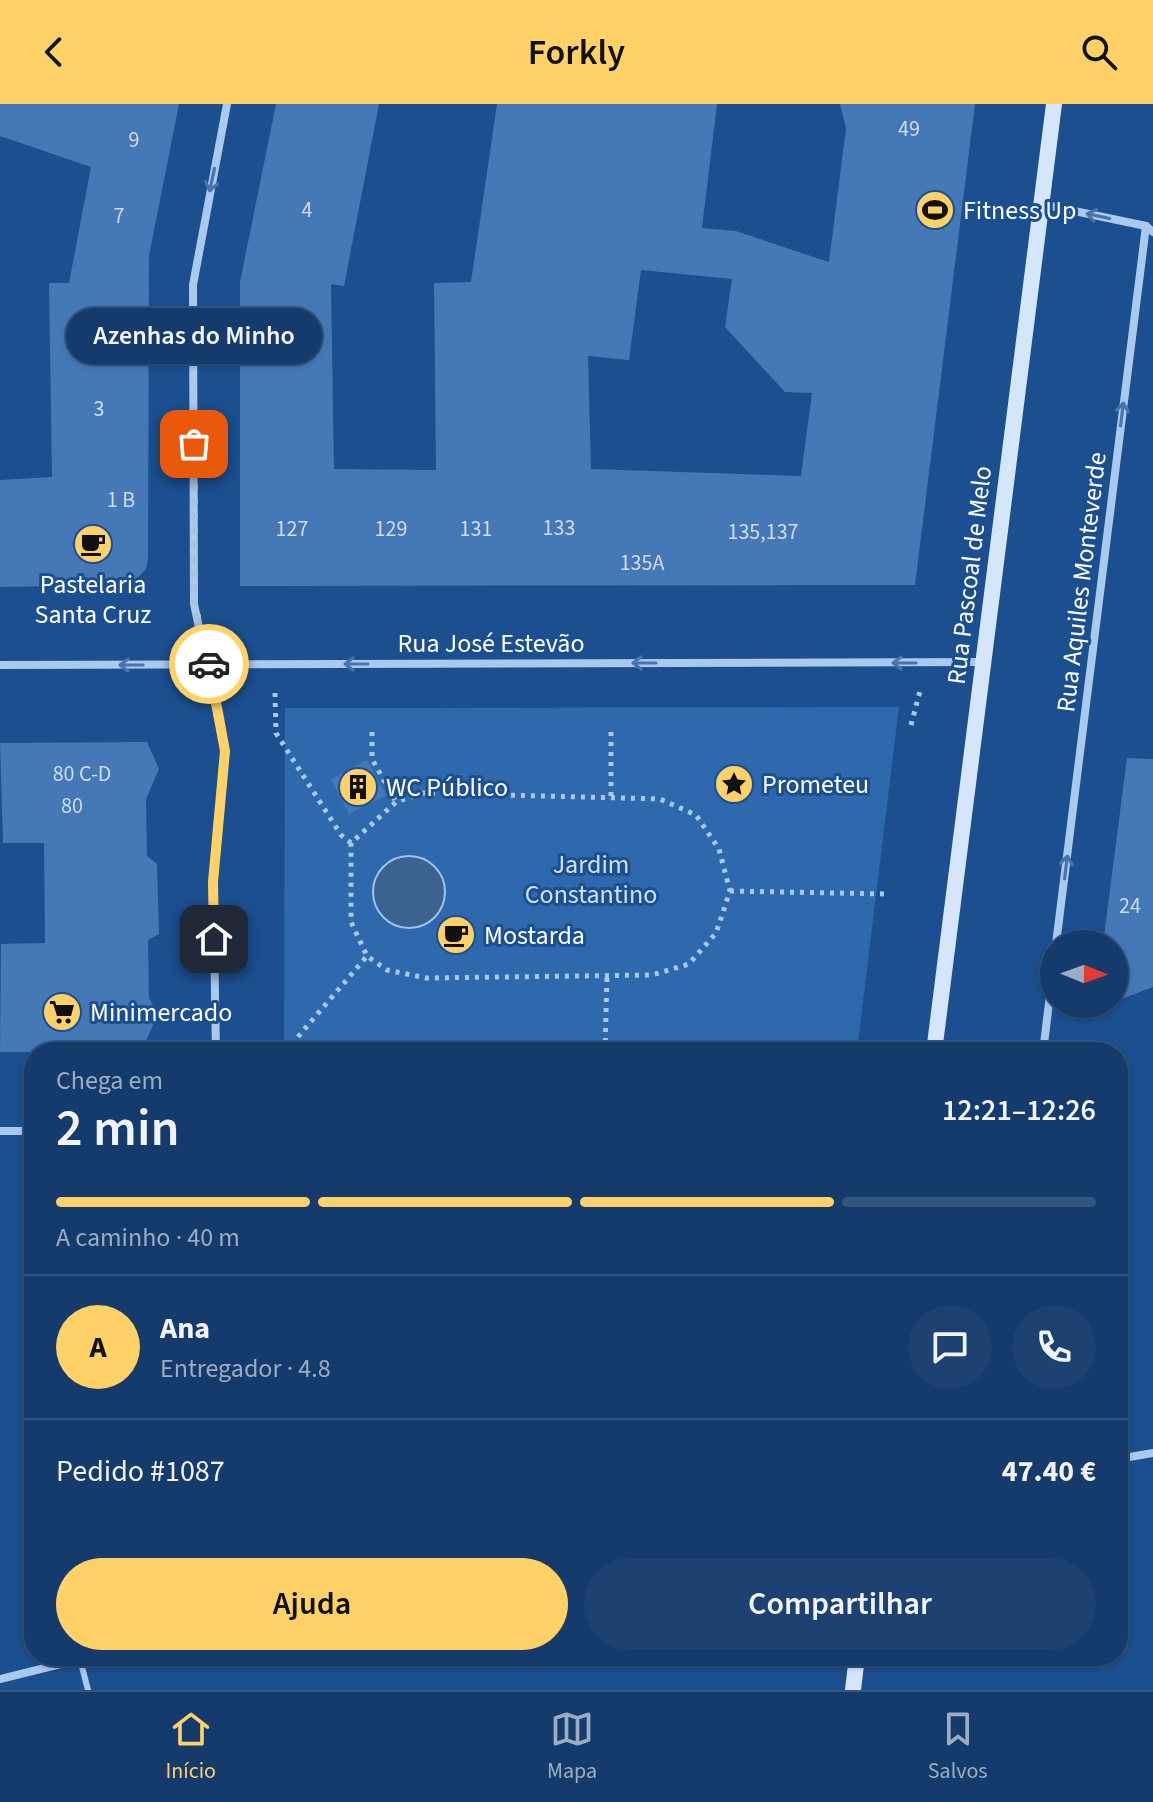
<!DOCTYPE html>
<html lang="pt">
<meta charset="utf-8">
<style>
:root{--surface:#143b6b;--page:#1d4271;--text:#f1f3f6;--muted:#9dadc1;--line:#33557e;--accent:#ffd166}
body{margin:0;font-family:"Source Sans 3",sans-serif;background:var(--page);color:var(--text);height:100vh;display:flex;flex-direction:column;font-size:30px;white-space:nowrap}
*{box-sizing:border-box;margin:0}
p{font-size:26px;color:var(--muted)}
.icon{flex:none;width:44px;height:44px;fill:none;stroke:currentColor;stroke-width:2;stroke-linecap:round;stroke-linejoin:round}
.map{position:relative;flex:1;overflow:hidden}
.details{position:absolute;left:24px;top:938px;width:1104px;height:624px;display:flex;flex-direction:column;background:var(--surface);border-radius:32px;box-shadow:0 2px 6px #0004,0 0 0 2px var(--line)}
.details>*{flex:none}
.needle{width:52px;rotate:91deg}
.fabs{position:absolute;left:1040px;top:826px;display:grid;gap:16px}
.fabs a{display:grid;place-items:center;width:88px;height:88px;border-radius:50%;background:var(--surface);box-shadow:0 2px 6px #0004,0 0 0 2px var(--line);font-size:40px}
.pin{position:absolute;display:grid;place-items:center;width:68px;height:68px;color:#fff;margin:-34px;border-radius:16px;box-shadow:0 4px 12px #0006}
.courier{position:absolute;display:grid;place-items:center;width:80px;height:80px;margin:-40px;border:6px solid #ffd166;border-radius:50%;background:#fff;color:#222;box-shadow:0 2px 10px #0007}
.bubble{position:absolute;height:56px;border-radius:28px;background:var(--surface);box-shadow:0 2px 6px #0004,0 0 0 2px var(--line);font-size:26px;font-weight:600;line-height:56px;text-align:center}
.overview em{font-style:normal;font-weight:600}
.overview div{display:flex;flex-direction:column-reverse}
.overview{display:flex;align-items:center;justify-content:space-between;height:136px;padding:0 32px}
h1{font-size:52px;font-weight:600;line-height:60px}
.bar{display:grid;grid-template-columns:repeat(4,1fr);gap:12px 8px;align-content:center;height:96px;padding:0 32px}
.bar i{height:10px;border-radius:6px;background:var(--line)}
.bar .selected{background:var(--accent)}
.bar p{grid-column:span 4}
.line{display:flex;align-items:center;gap:20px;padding:0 32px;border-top:2px solid var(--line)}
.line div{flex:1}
.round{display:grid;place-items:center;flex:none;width:84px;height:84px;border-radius:42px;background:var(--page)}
.button{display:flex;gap:16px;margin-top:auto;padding:16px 32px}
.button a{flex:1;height:92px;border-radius:48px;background:var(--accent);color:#111;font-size:32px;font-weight:600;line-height:92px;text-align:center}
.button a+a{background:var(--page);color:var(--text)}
header{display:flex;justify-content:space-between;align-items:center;height:104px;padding:0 32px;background:var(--accent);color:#111;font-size:36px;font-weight:600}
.tab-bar{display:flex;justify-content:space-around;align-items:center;height:112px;border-top:2px solid var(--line);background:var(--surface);font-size:22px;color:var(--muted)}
.tab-bar a{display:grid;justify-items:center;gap:4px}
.tab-bar .selected{color:var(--accent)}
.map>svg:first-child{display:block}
.green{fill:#2e69ad}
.water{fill:#3c6290;stroke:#9cc4f0;stroke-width:2}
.building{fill:#4478b7;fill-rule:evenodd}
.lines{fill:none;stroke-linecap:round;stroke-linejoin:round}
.path{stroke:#a9c9ee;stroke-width:5;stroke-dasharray:4 6;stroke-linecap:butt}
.lane{stroke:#a9c9ee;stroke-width:6}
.street{stroke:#a9c9ee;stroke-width:8}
.secondary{stroke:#d6e6fa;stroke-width:16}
.oneway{stroke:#4674ac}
.done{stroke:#afc1d8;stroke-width:8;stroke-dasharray:0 14.4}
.route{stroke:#ffd166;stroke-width:10}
.labels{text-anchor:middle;stroke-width:6;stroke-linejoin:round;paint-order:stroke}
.number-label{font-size:22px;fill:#d0dded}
.poi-label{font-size:26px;fill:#fff;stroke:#1b4f8f;text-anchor:start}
.street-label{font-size:26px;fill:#fff;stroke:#1b4f8f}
.park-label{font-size:26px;fill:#cfe3fa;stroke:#1b4f8f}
</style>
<header><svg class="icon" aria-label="back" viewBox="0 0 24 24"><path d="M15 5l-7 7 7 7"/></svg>Forkly<svg class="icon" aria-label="search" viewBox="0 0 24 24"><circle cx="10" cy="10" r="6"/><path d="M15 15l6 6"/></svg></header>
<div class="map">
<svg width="1153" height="1586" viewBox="0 0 1153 1586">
<rect width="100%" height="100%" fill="#1b4f8f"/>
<path class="green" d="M 899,603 L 857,947 L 284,948 L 285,604 Z"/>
<circle class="water" cx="409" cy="788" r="36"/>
<g class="building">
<path d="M 0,0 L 179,0 L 149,152 L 148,455 L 146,465 L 131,481 L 0,483 L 0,376 L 52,373 L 49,179 L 69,179 L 91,63 L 0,32 Z"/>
<path d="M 276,0 L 379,0 L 344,182 L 331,180 L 334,365 L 436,366 L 434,179 L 471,178 L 497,0 L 717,0 L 702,124 L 736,127 L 829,158 L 846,24 L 840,0 L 975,0 L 915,481 L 240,482 L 240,178 ZM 641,166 L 732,175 L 725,223 L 785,288 L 812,289 L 801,372 L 591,365 L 588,252 L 629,256 Z"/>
<path d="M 147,638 L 159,665 L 146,695 L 147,752 L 157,760 L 159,830 L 148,836 L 149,894 L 158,910 L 145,939 L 121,948 L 0,948 L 1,840 L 45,839 L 44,739 L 3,739 L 0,639 Z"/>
<path d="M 1127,654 L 1153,655 L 1153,883 L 1114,898 L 1114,840 L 1103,840 Z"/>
<path d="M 367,656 L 386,691 L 349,710 L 331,675 Z"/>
</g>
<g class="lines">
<g class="path">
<path d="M 275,589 L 276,629 L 341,731 L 351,739"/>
<path d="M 911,621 L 920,587"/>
<path d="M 372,628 L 372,655 L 396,698"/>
<path d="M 421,689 L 660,695 L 696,711 L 719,745 L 730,787 L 716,829 L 689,860 L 652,871 L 426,874 L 387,866 L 367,852 L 351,818 L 351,739 L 396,698 Z"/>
<path d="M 611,692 L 611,625"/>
<path d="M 730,787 L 889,790"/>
<path d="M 285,948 L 367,852"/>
<path d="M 605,948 L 607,871"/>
</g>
<path class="lane" d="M 80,1555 L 88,1586"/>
<g class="street">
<path d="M 1041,100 L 1146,122 L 1153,128"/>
<path d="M 0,561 L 982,558"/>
<path d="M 1056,840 L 1146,122"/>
<path d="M 216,948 L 213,778 L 225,647 L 194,500 L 193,181 L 227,0"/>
<path d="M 1043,948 L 1054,858"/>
<path d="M 0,1027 L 34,1027"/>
<path d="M 1118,1355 L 1153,1349"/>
<path d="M 0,1575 L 93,1552"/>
</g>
<g class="secondary">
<path d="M 934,948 L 1054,0"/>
<path d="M 853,1586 L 857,1552"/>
</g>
</g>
<defs><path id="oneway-shaft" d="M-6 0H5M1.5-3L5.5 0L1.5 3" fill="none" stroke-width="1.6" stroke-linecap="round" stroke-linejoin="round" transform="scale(2)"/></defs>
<g class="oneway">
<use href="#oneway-shaft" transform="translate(212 76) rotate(102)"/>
<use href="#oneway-shaft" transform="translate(1098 112) rotate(-168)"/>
<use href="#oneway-shaft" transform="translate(1122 310) rotate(-83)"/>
<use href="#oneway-shaft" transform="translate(644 559) rotate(180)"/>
<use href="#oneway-shaft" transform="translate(904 559) rotate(180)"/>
<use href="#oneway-shaft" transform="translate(356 560) rotate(180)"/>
<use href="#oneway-shaft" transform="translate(131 561) rotate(180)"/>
<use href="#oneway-shaft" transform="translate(1066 763) rotate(-83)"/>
</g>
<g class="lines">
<path class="done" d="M 194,340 L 194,500 L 209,560"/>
<path class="route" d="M 209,560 L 225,647 L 213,778 L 214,835"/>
</g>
<defs>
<g id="stadium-disc" transform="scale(2)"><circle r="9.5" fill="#ffd166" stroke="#1b4f8f"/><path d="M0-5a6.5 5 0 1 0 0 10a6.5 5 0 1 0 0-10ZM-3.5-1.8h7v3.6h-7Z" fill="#111"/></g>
<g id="cafe-disc" transform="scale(2)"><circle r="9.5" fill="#ffd166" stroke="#1b4f8f"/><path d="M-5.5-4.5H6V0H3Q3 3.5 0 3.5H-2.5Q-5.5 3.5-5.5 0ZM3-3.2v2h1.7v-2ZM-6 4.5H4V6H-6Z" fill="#111"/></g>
<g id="sight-disc" transform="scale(2)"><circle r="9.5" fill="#ffd166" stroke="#1b4f8f"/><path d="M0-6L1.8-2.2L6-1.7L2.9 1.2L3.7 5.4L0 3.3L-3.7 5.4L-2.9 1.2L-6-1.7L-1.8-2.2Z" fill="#111"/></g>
<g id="building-disc" transform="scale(2)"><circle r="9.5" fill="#ffd166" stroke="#1b4f8f"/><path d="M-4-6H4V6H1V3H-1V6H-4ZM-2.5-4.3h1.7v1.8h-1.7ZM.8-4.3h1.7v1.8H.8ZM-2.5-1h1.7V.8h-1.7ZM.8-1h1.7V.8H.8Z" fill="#111"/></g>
<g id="supermarket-disc" transform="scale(2)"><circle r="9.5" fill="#ffd166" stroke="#1b4f8f"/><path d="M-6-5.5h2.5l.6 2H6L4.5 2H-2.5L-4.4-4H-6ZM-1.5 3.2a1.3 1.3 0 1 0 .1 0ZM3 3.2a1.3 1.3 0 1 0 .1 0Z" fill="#111"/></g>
</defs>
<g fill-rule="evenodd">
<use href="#stadium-disc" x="935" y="106"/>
<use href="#cafe-disc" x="93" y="440"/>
<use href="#sight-disc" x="734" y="680"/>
<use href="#building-disc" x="358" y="683"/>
<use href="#cafe-disc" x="456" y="831"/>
<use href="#supermarket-disc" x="62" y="908"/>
</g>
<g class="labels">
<g class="number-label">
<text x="909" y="32">49</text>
<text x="134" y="43">9</text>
<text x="307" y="113">4</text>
<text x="119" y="119">7</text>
<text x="99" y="312">3</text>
<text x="121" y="403">1 B</text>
<text x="559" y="431">133</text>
<text x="292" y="432">127</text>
<text x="391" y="432">129</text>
<text x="476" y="432">131</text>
<text x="763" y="435">135,137</text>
<text x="642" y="466">135A</text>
<text x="82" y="677">80 C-D</text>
<text x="72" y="709">80</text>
<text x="1130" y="809">24</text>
</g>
<g class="poi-label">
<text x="963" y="115">Fitness Up</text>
<text x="93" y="489" text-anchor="middle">Pastelaria<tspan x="93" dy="30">Santa Cruz</tspan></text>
<text x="762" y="689">Prometeu</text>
<text x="386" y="692">WC Público</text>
<text x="484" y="840">Mostarda</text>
<text x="90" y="917">Minimercado</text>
</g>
<g class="street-label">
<text transform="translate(969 471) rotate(-83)" y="9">Rua Pascoal de Melo</text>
<text transform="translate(1081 478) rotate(-83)" y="9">Rua Aquiles Monteverde</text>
<text x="491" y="548">Rua José Estevão</text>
</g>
<g class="park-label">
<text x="591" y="769">Jardim<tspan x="591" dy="30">Constantino</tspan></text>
</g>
</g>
</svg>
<div class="fabs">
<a><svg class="needle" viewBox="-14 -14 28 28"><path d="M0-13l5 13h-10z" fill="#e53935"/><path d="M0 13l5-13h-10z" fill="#9dadc1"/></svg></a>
</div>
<div class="pin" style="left:194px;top:340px;background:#ea580c"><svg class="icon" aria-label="bag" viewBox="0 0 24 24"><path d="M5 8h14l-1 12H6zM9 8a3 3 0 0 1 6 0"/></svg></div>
<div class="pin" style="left:214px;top:835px;background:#1f2937"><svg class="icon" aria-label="home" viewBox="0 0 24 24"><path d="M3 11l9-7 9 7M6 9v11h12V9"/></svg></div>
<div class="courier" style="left:209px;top:560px"><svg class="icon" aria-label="car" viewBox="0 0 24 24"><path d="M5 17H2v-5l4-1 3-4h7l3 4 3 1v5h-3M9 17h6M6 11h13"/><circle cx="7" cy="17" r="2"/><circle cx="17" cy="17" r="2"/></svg></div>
<div class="bubble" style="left:66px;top:204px;width:256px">Azenhas do Minho</div>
<section class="details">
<div class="overview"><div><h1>2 min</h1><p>Chega em</p></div><em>12:21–12:26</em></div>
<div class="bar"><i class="selected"></i><i class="selected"></i><i class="selected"></i><i></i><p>A caminho · 40 m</p></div>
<div class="line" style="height:144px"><b class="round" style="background:var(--accent);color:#111">A</b><div><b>Ana</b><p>Entregador · 4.8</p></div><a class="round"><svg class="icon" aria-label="chat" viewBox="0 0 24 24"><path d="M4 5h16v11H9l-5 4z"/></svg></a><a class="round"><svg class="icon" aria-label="phone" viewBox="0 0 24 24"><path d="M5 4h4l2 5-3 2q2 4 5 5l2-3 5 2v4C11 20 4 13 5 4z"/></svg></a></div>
<div class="line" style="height:104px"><div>Pedido #1087</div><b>47.40 €</b></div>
<div class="button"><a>Ajuda</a><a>Compartilhar</a></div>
</section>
</div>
<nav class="tab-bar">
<a class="selected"><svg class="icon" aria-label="home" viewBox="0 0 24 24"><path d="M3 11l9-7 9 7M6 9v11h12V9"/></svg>Início</a>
<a><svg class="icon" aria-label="map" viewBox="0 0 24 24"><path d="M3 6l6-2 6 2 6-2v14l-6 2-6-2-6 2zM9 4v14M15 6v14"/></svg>Mapa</a>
<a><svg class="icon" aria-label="saved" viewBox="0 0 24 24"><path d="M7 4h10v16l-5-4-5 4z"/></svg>Salvos</a>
</nav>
